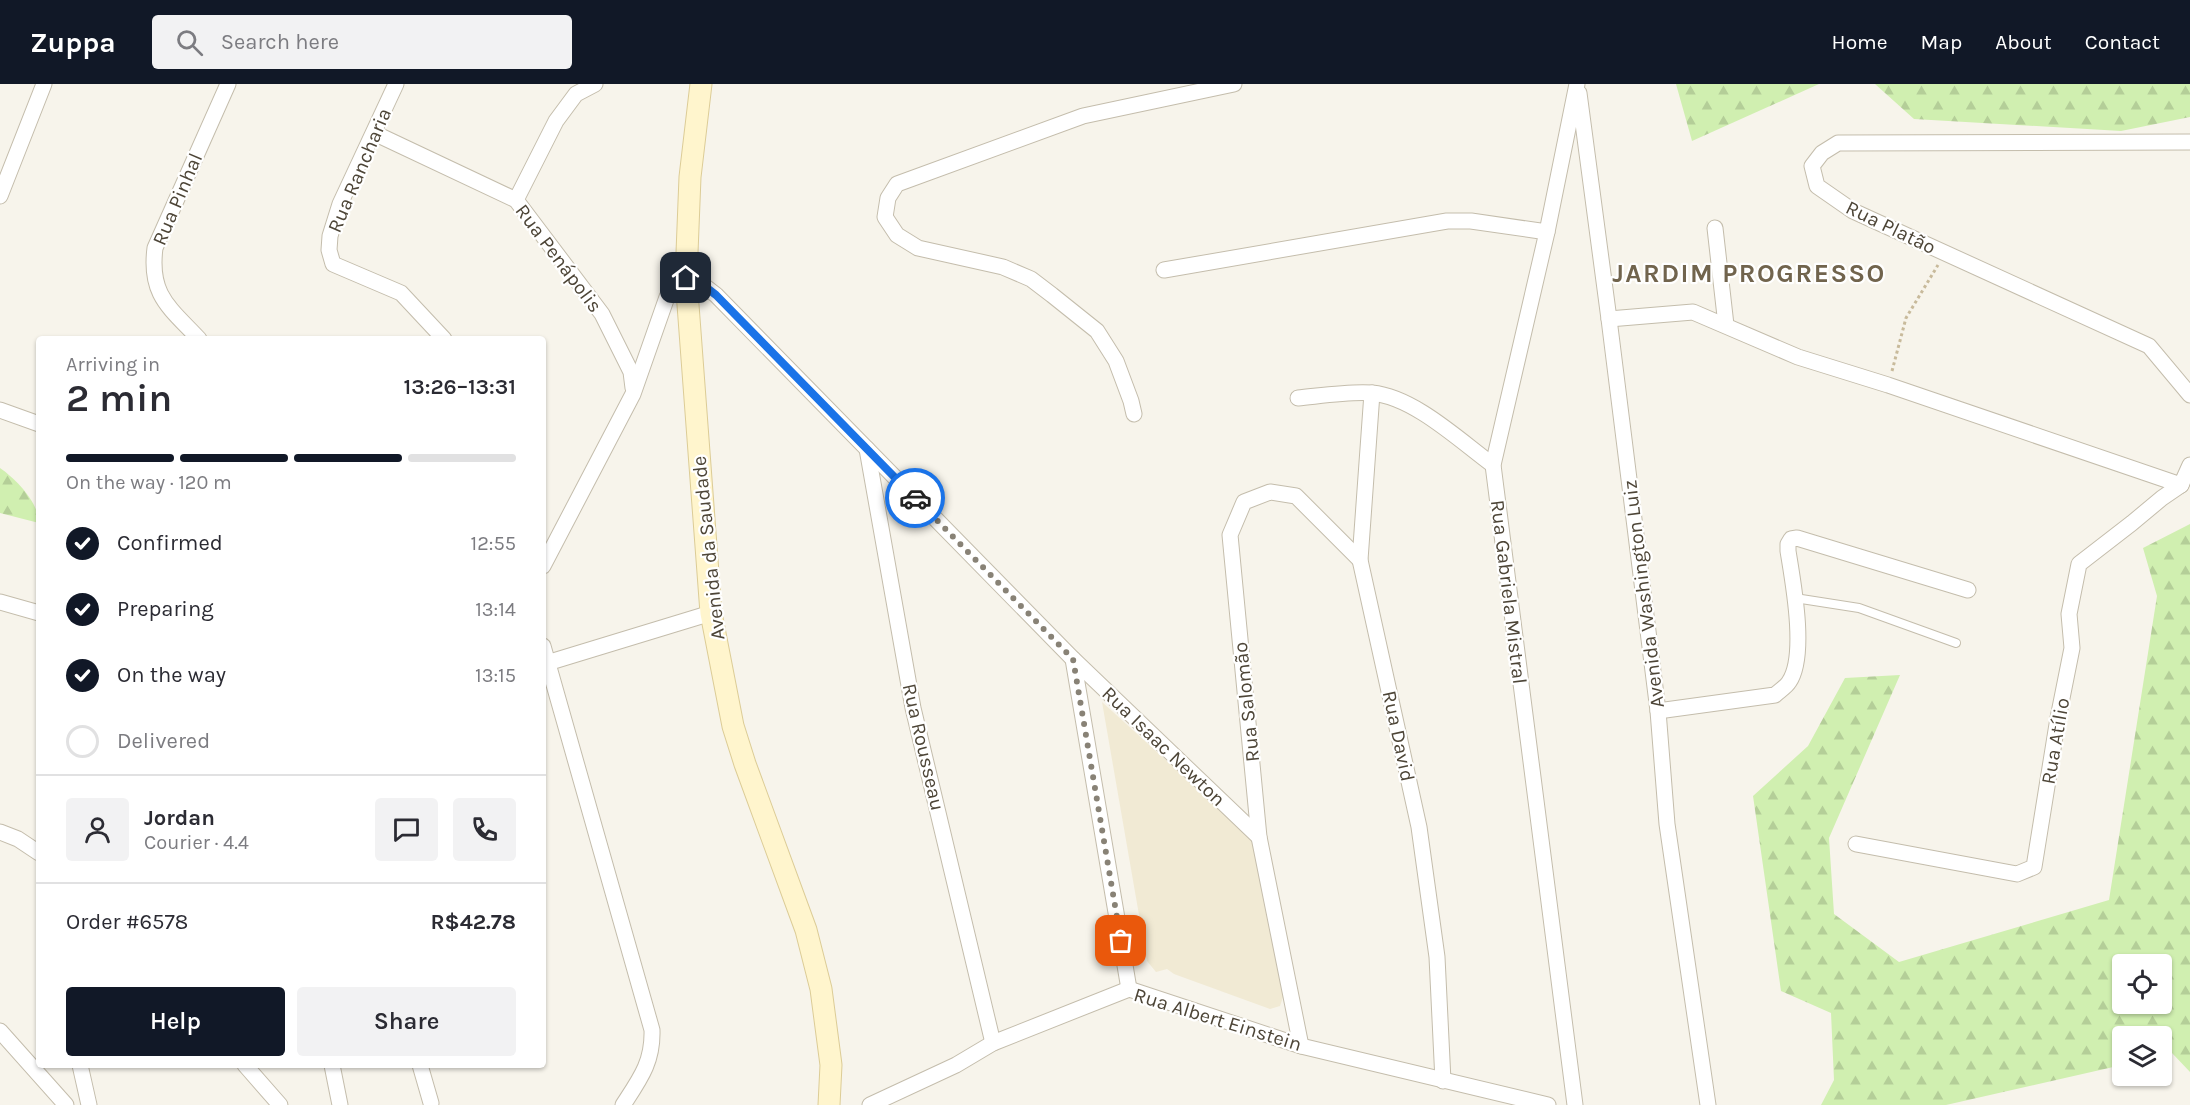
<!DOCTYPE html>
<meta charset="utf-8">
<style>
:root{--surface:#fff;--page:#f2f2f3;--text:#2b2b33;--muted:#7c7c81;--line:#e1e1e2;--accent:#111827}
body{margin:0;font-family:Karla,sans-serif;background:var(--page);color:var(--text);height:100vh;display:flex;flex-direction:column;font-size:22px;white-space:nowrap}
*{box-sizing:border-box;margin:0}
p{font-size:20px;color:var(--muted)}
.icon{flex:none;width:33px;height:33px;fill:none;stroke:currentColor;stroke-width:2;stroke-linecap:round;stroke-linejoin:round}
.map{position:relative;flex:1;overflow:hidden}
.side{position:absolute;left:36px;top:252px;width:510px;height:732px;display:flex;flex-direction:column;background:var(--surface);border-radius:6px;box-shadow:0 2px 4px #0004}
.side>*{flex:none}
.buttons{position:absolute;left:2112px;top:870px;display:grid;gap:12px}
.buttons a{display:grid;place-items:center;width:60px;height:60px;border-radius:6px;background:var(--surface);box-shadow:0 2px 4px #0004;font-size:30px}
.pin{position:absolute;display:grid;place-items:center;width:51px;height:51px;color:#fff;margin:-26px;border-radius:12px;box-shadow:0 3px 9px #0006}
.courier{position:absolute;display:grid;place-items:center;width:60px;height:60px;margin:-30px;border:4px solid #1a73e8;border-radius:50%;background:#fff;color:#222;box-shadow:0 2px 8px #0007}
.summary em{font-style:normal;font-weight:600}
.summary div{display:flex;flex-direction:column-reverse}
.summary{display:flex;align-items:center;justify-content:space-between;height:102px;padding:0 30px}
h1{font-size:39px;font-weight:600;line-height:45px}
.bar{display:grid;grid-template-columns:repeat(4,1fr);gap:9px 6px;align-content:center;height:72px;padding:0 30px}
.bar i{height:8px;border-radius:4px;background:var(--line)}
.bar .on{background:var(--accent)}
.bar p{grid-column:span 4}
.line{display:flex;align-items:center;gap:15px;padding:0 30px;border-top:2px solid var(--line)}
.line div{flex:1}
.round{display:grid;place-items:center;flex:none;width:63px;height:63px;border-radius:6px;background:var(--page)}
ol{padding:0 30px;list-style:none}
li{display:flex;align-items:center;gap:18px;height:66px}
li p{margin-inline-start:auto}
li .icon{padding:6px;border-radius:50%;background:var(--accent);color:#fff;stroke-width:4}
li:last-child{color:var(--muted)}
li i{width:33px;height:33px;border:3px solid var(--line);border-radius:50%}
.action{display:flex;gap:12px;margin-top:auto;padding:12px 30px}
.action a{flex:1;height:69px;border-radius:6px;background:var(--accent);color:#fff;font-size:24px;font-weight:600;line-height:69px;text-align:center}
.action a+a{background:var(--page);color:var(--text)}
header{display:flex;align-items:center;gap:36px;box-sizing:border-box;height:84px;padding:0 30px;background:var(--accent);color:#fff}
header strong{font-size:28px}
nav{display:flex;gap:33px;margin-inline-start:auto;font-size:21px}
.search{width:420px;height:54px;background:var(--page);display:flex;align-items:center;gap:15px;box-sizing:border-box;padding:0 21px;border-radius:6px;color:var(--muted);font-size:22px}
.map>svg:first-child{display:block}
.education{fill:#f1ead4}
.forest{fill:url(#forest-firs);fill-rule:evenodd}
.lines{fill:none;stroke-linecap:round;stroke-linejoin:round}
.service-casing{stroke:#c4bdac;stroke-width:10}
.minor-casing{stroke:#c4bdac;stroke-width:17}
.secondary-casing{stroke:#dccc96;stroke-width:23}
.path{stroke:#c8ba9b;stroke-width:3;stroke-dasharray:3 3;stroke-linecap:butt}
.service{stroke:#fff;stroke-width:8}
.minor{stroke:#fff;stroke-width:15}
.secondary{stroke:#fff5cd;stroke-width:21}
.done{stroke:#888276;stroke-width:6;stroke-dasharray:0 10.8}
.route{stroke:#1a73e8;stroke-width:8}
.labels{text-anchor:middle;stroke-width:4.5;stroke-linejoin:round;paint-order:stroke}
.street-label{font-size:20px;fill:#4d4537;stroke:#fff}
.district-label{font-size:26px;font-weight:bold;letter-spacing:1.5px;fill:#71644d;stroke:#fff}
</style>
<header>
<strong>Zuppa</strong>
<div class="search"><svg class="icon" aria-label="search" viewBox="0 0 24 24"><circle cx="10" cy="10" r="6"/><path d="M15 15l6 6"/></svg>Search here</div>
<nav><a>Home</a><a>Map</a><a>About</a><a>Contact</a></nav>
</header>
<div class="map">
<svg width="2190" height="1021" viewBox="0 0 2190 1021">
<defs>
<pattern id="forest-firs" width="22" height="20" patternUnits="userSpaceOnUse" patternTransform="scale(1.5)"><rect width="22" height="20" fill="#d0efb0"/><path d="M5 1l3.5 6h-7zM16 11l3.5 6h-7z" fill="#b4ce98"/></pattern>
</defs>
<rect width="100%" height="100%" fill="#f7f4eb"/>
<path class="education" d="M 1102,618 L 1254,756 L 1284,910 L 1280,922 L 1270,925 L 1174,890 L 1167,885 L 1156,888 L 1147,877 Z"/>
<g class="forest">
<path d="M 1676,0 L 1819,0 L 1692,57 Z"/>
<path d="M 1875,0 L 2190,0 L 2190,33 L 2121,47 L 1914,35 Z"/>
<path d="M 0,384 C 16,395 39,419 39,439 L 0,429 Z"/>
<path d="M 2190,440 L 2190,988 L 2172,969 L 2162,972 L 2162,952 L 2122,952 L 2122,981 L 1946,1021 L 1821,1021 L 1834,996 L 1831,929 L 1781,907 L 1753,712 L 1808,662 L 1845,594 L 1900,591 L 1829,754 L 1834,830 L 1899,878 L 2109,816 L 2157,512 L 2143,464 ZM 2122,880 L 2162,880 L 2162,920 L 2122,920 Z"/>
</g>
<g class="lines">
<g class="service-casing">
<path id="service" d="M 1795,514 L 1859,524 L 1956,559"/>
</g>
<g class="minor-casing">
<g id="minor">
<path d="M 396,0 L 340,120 L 330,152 L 329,166 L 333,180 L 401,209 L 444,255"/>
<path d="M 1579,9 L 1609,235 L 1658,627 L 1667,740 L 1708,1021"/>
<path d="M 374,49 L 516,116 L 602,230 L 631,288 L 633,304"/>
<path d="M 2190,58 L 1838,59 L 1822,69 L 1812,82 L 1817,102 L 1853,127 L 2149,262 L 2190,311"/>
<path d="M 0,112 L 44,0"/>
<path d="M 516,116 L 556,37 L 576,10 L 595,0"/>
<path d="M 1715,144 L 1726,241"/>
<path d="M 1164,186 L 1447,137 L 1471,137 L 1547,148"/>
<path d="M 1609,235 L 1693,228 L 1798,273 L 1888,301 L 2181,401"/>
<path d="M 199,255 C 169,223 149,211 155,164 L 228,0"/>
<path d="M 1372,309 L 1360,476 L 1419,743 L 1437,873 L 1443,997"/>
<path d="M 1298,314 C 1319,312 1351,307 1372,309 C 1414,313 1459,356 1493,381"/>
<path d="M 0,326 L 39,340"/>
<path d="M 1134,330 L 1131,317 L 1116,277 L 1097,247 L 1052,211 L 1031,195 L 1003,183 L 918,164 L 897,151 L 885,133 L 888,114 L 897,100 L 1083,32 L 1234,0"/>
<path d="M 867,365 L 913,624 L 993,959"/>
<path d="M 2181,401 L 2190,381"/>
<path d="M 543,482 L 633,310 L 667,213 L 674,202 L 686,194 L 703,201 L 716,211 L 1073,575 L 1259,753"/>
<path d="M 0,518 L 39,529"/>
<path d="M 543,562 L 652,946 C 653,978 640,995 623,1021"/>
<path d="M 1073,575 L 1129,905"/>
<path d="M 547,579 L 711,529"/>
<path d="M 1658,627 L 1775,611 C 1779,607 1786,603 1789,598 C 1807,572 1793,498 1788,467 L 1788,460 L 1791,455 L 1797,454 L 1968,506"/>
<path d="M 0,748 L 18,755 L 39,769"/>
<path d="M 1856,760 L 2017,790 L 2034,783 L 2058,634 L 2072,564 L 2069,530 L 2079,480 L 2132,439 L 2162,414 L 2181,401"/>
<path d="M 0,947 L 66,1021"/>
<path d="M 1301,962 L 1259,753 L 1230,451 L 1244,418 L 1270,408 L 1296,412 L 1360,476"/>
<path d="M 80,981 L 89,1021"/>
<path d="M 245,981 L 280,1021"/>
<path d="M 332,981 L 340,1021"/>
<path d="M 420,981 L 431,1019"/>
<path d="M 870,1021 L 956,981 L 993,959 L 1129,905 L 1301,962 L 1548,1021"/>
<path d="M 1575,1021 L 1493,381 L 1547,148 L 1577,0"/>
</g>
</g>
<g class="secondary-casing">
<path id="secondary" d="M 701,0 L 690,93 L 686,194 L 711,529 L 733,642 L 745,680 L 806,846 L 821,905 L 831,981 L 829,1021"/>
</g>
<path class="path" d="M 1892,287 L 1906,234 L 1938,181"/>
<use href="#service" class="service"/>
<use href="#minor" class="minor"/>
<use href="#secondary" class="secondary"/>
</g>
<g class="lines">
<path class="done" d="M 915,414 L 1073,575 L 1121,857"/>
<path class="route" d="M 686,194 L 703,201 L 716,211 L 915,414"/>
</g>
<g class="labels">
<g class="street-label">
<text transform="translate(359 86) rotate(-67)" y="7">Rua Rancharia</text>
<text transform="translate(177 115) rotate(-67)" y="7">Rua Pinhal</text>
<text transform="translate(1891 143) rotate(26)" y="7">Rua Platão</text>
<text transform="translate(559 174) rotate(53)" y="7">Rua Penápolis</text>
<text transform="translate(708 464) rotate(-96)" y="7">Avenida da Saudade</text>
<text transform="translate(1509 508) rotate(83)" y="7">Rua Gabriela Mistral</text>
<text transform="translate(1643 510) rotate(-97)" y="7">Avenida Washington Luiz</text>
<text transform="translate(1246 618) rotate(-96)" y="7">Rua Salomão</text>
<text transform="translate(1399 652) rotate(78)" y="7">Rua David</text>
<text transform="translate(2055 657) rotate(-80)" y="7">Rua Atílio</text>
<text transform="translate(1164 662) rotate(44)" y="7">Rua Isaac Newton</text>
<text transform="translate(924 663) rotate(77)" y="7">Rua Rousseau</text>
<text transform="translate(1218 935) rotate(17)" y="7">Rua Albert Einstein</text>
</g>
<g class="district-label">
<text x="1749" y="198">JARDIM PROGRESSO</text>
</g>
</g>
</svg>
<div class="buttons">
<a><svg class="icon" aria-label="locate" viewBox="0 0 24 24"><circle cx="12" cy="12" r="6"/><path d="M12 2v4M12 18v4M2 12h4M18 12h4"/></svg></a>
<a><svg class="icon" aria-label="layers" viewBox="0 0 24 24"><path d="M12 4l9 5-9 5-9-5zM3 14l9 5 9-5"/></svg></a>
</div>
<div class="pin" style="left:1121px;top:857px;background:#ea580c"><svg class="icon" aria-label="bag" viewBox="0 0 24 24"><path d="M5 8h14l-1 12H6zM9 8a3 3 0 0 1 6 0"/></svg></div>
<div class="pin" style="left:686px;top:194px;background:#1f2937"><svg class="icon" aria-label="home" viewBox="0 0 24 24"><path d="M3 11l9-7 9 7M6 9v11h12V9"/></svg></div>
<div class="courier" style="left:915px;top:414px"><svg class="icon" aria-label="car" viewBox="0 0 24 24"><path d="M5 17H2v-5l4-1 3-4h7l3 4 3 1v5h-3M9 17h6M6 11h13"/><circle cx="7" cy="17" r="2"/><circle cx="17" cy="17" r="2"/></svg></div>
<section class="side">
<div class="summary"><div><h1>2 min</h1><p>Arriving in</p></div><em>13:26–13:31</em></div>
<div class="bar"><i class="on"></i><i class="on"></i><i class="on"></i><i></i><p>On the way · 120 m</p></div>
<ol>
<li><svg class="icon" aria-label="check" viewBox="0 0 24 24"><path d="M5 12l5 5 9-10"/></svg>Confirmed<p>12:55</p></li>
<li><svg class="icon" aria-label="check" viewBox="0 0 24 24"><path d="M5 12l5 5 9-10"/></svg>Preparing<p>13:14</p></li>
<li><svg class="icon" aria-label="check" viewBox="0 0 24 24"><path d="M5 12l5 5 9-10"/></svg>On the way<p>13:15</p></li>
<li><i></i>Delivered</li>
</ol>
<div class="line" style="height:108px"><a class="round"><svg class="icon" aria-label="person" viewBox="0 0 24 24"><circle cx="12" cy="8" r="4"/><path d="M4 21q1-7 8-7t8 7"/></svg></a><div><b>Jordan</b><p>Courier · 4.4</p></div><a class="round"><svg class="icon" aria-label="chat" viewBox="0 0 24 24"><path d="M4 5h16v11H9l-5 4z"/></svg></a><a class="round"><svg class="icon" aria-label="phone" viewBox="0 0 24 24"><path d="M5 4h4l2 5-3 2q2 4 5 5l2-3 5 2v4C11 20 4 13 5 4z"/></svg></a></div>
<div class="line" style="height:78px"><div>Order #6578</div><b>R$42.78</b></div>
<div class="action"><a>Help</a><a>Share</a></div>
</section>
</div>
